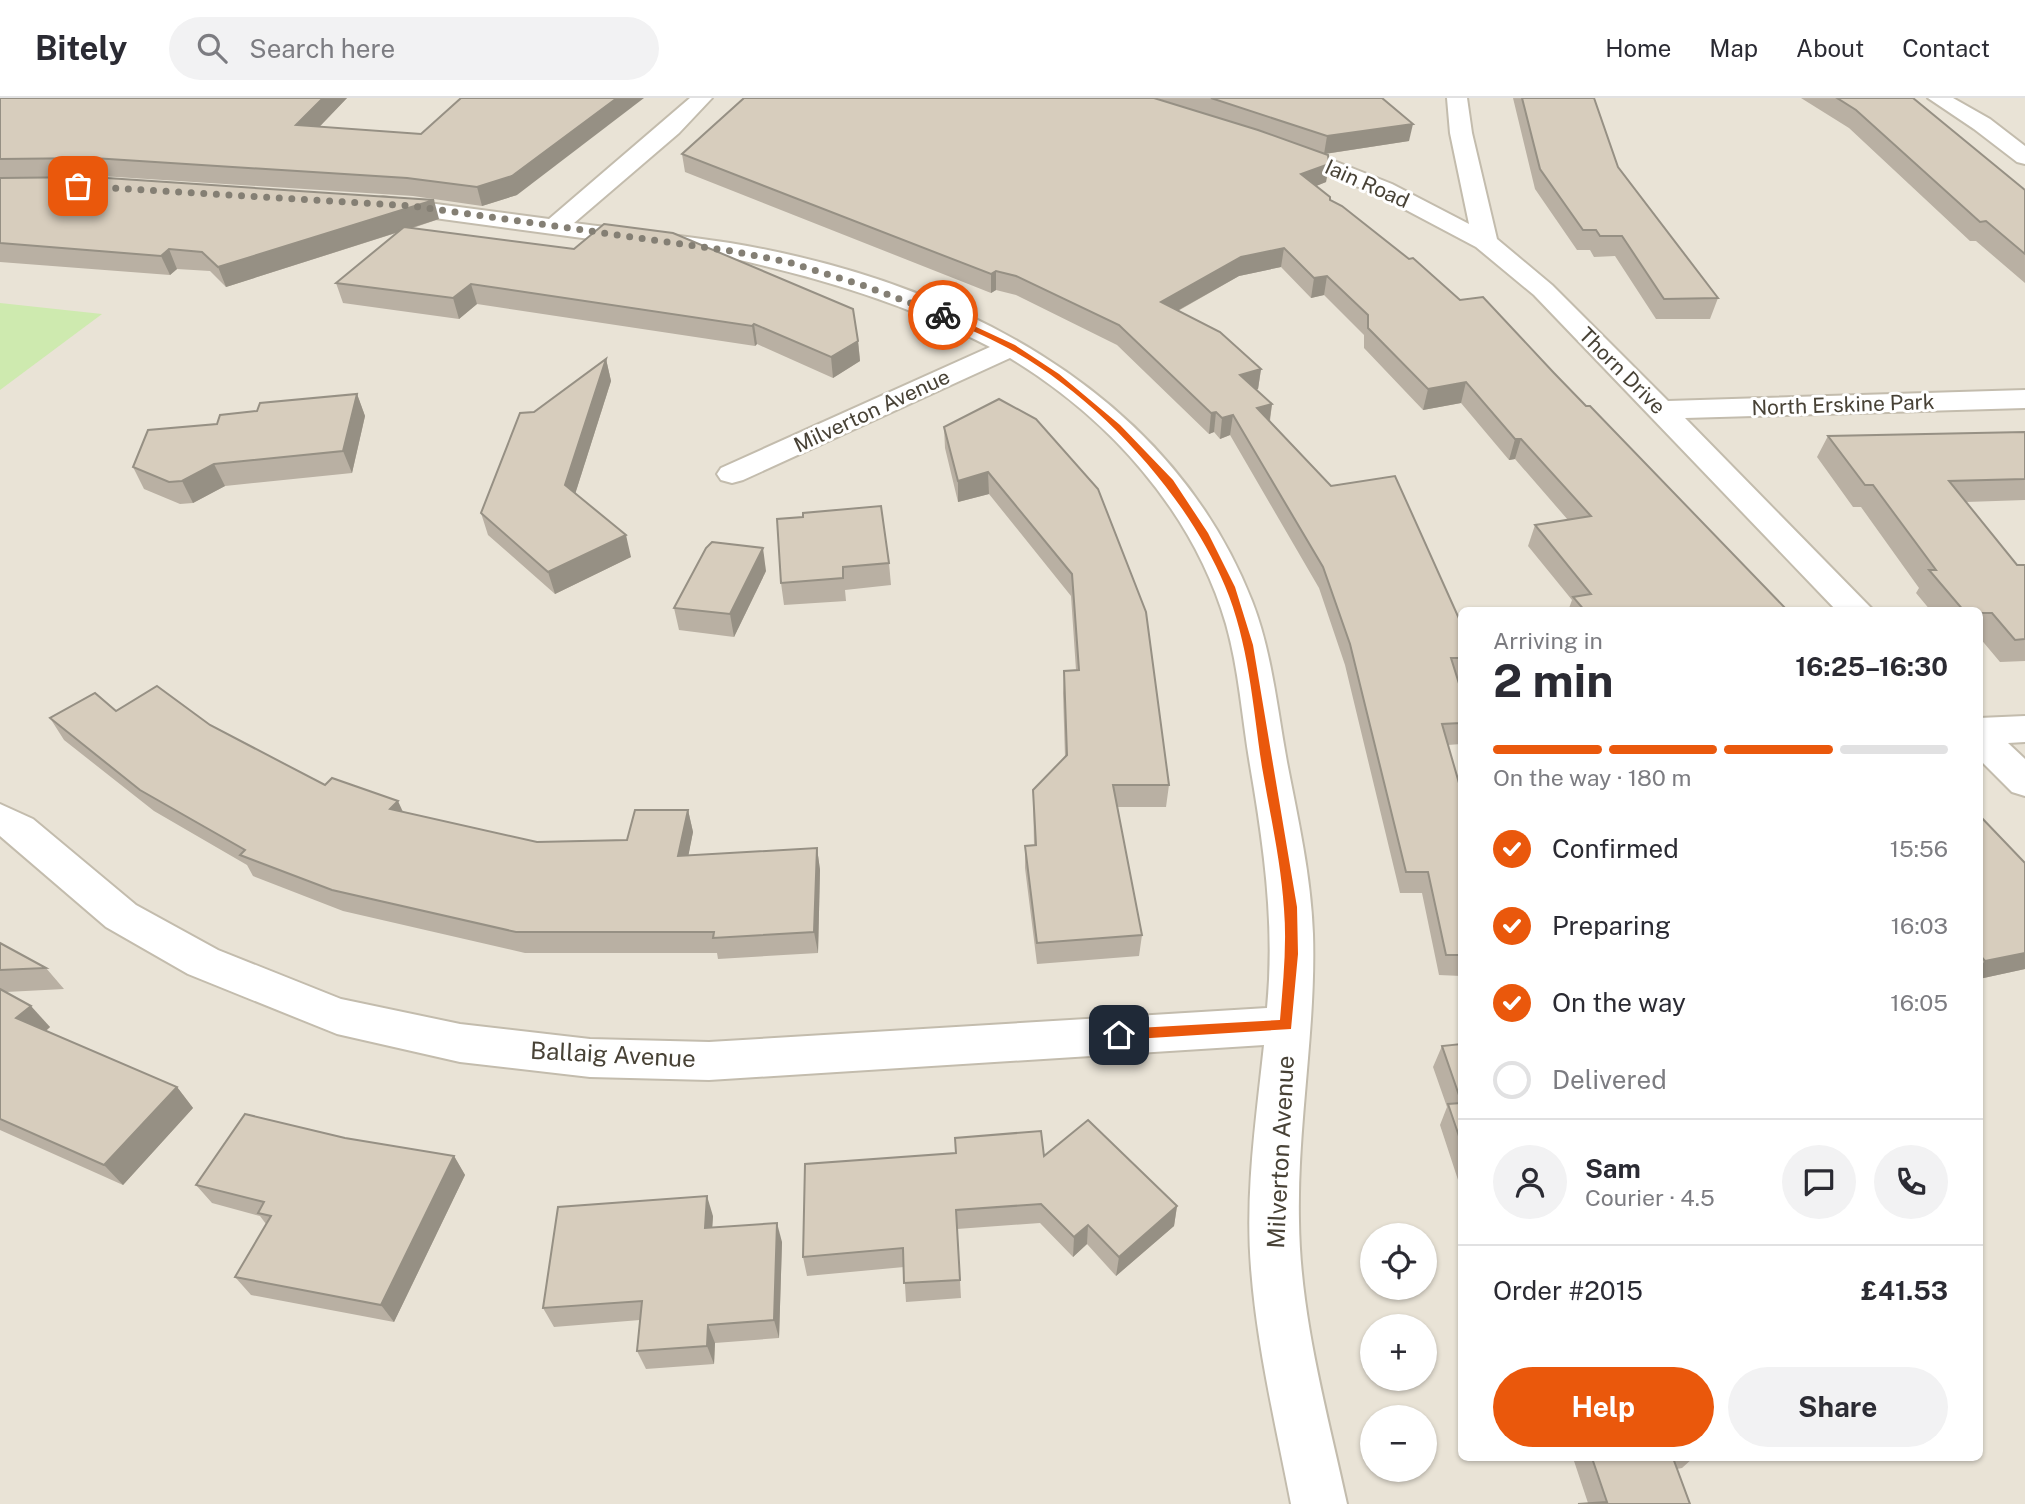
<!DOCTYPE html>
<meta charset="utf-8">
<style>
:root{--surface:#fff;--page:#f2f2f3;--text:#2b2b33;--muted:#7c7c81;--line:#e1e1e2;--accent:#ea580c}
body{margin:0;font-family:"Public Sans",sans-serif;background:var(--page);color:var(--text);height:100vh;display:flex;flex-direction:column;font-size:26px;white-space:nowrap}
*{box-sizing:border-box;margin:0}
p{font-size:23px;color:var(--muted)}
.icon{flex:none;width:38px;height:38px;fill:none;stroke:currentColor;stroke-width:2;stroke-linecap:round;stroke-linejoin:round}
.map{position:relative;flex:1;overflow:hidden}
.side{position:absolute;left:1458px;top:509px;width:525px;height:854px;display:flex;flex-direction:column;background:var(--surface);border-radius:10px;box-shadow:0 2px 5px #0004}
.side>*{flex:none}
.buttons{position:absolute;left:1360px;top:1125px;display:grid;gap:14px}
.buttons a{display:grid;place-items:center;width:77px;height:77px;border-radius:50%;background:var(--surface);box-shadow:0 2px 5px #0004;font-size:35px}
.pin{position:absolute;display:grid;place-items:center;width:60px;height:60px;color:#fff;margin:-30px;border-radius:14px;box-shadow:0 4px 10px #0006}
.courier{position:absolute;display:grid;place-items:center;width:70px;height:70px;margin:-35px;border:5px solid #ea580c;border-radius:50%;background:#fff;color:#222;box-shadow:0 2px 9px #0007}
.headline em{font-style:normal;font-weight:700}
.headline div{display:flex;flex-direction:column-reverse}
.headline{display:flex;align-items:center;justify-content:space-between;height:119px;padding:0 35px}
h1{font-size:46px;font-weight:700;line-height:52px}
.bar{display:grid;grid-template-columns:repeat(4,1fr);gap:10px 7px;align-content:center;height:84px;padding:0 35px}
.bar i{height:9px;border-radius:5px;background:var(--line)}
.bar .on{background:var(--accent)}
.bar p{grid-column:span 4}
.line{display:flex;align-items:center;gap:18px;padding:0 35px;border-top:2px solid var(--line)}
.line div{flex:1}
.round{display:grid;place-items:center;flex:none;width:74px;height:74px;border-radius:37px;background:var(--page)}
ol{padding:0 35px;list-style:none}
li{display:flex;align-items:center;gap:21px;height:77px}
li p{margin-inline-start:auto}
li .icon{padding:7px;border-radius:50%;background:var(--accent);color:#fff;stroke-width:4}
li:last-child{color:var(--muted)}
li i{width:38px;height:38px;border:4px solid var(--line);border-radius:50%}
.cta{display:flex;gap:14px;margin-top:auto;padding:14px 35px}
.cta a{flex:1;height:80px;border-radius:42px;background:var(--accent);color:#fff;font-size:28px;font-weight:700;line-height:80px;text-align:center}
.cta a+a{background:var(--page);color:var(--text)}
header{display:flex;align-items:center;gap:42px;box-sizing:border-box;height:98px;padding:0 35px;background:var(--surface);border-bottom:2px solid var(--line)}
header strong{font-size:33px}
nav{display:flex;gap:38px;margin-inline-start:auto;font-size:24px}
.search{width:490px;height:63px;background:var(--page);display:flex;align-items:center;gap:18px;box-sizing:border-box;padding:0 24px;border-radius:38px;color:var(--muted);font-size:26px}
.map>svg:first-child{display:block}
.residential{fill:#e9e3d6;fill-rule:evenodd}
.green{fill:#ceeaaf}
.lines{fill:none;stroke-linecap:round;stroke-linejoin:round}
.street-casing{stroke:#c3bcad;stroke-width:4}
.street{fill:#fff;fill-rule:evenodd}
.wall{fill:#b9b0a3}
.shaded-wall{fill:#969084}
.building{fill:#d7cdbd;stroke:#969084;stroke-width:2}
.route{fill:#ea580c}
.done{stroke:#847f74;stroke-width:7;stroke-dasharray:0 12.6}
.labels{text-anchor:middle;stroke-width:6;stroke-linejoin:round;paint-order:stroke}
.far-street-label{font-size:21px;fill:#484236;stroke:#fff}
.street-label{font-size:24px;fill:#484236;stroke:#fff}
</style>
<header>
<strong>Bitely</strong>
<div class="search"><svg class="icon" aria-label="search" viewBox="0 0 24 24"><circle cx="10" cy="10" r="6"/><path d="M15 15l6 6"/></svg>Search here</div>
<nav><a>Home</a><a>Map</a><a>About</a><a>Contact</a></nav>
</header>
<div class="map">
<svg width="2025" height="1406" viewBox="0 0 2025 1406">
<rect width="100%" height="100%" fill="#f4f1e8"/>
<path class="residential" d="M 0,0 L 2025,0 L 2025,1406 L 0,1406 ZM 1461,513 L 1979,513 L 1979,1360 L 1461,1360 ZM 1372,1138 L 1424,1138 L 1424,1190 L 1372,1190 ZM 1372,1228 L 1424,1228 L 1424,1281 L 1372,1281 ZM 1372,1320 L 1424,1320 L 1424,1372 L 1372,1372 Z"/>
<path class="green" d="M 0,205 L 102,216 L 0,292 Z"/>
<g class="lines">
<g class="street-casing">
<g id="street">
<path d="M 690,0 L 712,0 L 679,35 L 574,125 C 626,132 678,137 730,145 C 946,181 1167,287 1252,503 C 1272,554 1277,610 1287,664 C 1298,721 1311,778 1313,836 C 1316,932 1297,1027 1299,1123 C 1300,1219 1327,1313 1347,1406 L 1291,1406 C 1276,1328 1257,1250 1251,1170 C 1245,1095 1256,1021 1264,947 L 709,982 L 590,979 L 460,964 L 337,936 L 188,876 L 106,829 L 0,738 L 0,706 L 33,721 L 136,807 L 218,852 L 341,901 L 460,926 L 590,941 L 709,944 L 1267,910 C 1275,827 1264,749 1250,667 C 1242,620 1239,572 1226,526 C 1193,413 1109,320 1010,260 L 743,382 L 732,385 L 721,382 L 717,376 L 721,370 L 990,249 C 908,206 821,180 731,160 L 383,113 L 375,111 L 371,106 L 375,101 L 383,99 L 549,121 Z"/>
<path d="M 1447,0 L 1467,0 L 1472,35 L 1497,141 L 1552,187 L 1668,303 L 2025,292 L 2025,310 L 1685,320 L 1874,513 L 1837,513 L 1534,197 L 1476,149 L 1376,96 L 1273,55 L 1270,50 L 1273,45 L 1289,45 L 1392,86 L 1469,126 L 1450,35 Z"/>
<path d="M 1928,0 L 1953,0 L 1990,21 L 2025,48 L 2025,66 L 2017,64 L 1974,31 Z"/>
<path d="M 2025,618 L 2025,644 L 2008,645 L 2025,661 L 2025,698 L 2012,694 L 1979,661 L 1979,620 Z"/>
</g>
</g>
<use href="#street" class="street"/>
</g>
<g class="wall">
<path d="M 0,0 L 347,0 L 319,29 L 517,97 L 482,108 L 413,98 L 101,78 L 60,79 L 439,121 L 413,130 L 858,243 L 860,263 L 833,280 L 757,246 L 755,248 L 477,206 L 459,221 L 343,205 L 336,185 L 396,135 L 226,189 L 210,173 L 177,171 L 170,177 L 0,164 Z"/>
<path d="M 1156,0 L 1382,0 L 1409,43 L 1325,56 L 1329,66 L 1326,84 L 1316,88 L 1330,102 L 1554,275 L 1787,512 L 1792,513 L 1568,513 L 1572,502 L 1528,448 L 1535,427 L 1568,422 L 1515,361 L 1509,362 L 1461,305 L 1423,312 L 1364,250 L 1364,237 L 1324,197 L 1311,200 L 1281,169 L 1239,178 L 1178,213 L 1261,271 L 1258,291 L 1256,292 L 1272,306 L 1270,323 L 1461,525 L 1461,581 L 1457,581 L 1461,592 L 1461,646 L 1448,647 L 1461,692 L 1461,878 L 1439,877 L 1422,795 L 1400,795 L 1345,567 L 1319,490 L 1230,337 L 1220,341 L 1214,334 L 1209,336 L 1117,247 L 1016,197 L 996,192 L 991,195 L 685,74 L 682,56 L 1183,9 Z"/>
<path d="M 1513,0 L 1594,0 L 1618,69 L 1718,200 L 1710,221 L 1656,221 L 1615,158 L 1594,159 L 1590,152 L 1577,152 L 1535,91 Z"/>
<path d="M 1801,0 L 1913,0 L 2025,92 L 2025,185 L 1976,143 L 1970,143 L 1849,30 Z"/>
<path d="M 606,261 L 611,283 L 575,396 L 631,459 L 555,496 L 488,437 L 481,415 L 534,314 Z"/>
<path d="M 357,296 L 365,318 L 352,375 L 225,388 L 193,405 L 180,406 L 144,391 L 133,369 L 217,326 L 257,313 Z"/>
<path d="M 999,301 L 1169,687 L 1166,709 L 1117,709 L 1142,837 L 1139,858 L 1037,866 L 1025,770 L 1025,748 L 1034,748 L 1033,692 L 1065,659 L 1063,595 L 1064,573 L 1076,572 L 1071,498 L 989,396 L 958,404 L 945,350 L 944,329 Z"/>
<path d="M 2025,334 L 2025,402 L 1966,404 L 2017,467 L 2025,467 L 2025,563 L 2000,564 L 1979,539 L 1979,513 L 1931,513 L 1916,495 L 1919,490 L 1861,409 L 1853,409 L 1817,359 L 1828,338 Z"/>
<path d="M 777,421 L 889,465 L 891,487 L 845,492 L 846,503 L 784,507 L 781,485 Z"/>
<path d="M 766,473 L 734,539 L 679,532 L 674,510 Z"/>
<path d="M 116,613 L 210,627 L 325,687 L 403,714 L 537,744 L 627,742 L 688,712 L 693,734 L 688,758 L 817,750 L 820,772 L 818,855 L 718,861 L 717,855 L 525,855 L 343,813 L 253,778 L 247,767 L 154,713 L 64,642 L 50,620 Z"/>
<path d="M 1979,717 L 2025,871 L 1979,881 Z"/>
<path d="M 0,845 L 46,870 L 64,891 L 6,894 L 50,929 L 46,933 L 177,989 L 193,1010 L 123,1087 L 0,1032 Z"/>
<path d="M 1461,946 L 1461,1088 L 1460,1088 L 1440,1027 L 1447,1009 L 1433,969 L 1442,948 Z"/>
<path d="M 345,1040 L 454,1058 L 465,1077 L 394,1224 L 251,1197 L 235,1179 L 266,1126 L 260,1118 L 212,1105 L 196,1087 Z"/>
<path d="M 1044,1058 L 1177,1108 L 1174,1128 L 1116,1178 L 1087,1146 L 1073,1159 L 1040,1125 L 957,1131 L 961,1200 L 906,1204 L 904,1169 L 807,1178 L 803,1159 Z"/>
<path d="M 713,1118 L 712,1129 L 782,1144 L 779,1240 L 715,1245 L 714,1266 L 646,1271 L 637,1253 L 640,1222 L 554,1229 L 543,1210 Z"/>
<path d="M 1573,1360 L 1693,1360 L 1682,1370 L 1677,1371 L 1690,1406 L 1588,1405 Z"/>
</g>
<g class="shaded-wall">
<path d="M 323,0 L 347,0 L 303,46 L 296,27 Z"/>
<path d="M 617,0 L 644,0 L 517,97 L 482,108 L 477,89 Z"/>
<path d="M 1413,26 L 1409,43 L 1324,56 L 1327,38 Z"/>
<path d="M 1329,66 L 1326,84 L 1299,95 L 1301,76 Z"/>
<path d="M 434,102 L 439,121 L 226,189 L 218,169 Z"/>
<path d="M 1284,150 L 1281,169 L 1239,178 L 1159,223 L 1161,204 L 1241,159 Z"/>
<path d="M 169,151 L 177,171 L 170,177 L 161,158 Z"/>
<path d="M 996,173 L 996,192 L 991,195 L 991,176 Z"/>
<path d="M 1327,178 L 1324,197 L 1311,200 L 1314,180 Z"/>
<path d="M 471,186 L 477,206 L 459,221 L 453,200 Z"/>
<path d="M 754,226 L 757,246 L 755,248 L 752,228 Z"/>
<path d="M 858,243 L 860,263 L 833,280 L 831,259 Z"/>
<path d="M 606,261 L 611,283 L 571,409 L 565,387 Z"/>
<path d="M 1261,271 L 1258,291 L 1237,297 L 1240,277 Z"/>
<path d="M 1466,284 L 1461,305 L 1423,312 L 1428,291 Z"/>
<path d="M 357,296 L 365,318 L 352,375 L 343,353 Z"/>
<path d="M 1272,306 L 1269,326 L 1257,310 Z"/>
<path d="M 1216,314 L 1214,334 L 1209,336 L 1211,315 Z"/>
<path d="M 1233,317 L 1230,337 L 1220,341 L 1222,320 Z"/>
<path d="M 1515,341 L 1521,341 L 1515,361 L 1509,362 Z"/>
<path d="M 214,366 L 225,388 L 193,405 L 182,383 Z"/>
<path d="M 988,374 L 989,396 L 958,404 L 958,383 Z"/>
<path d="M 626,437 L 631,459 L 555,496 L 548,474 Z"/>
<path d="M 763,450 L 766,473 L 734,539 L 730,516 Z"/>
<path d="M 398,703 L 408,725 L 390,711 Z"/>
<path d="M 688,712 L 693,734 L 684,780 L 678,758 Z"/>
<path d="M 817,750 L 820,772 L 818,855 L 814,834 Z"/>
<path d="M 2025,855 L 2025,871 L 1979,881 L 1979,870 L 1985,863 Z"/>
<path d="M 31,908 L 50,929 L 35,942 L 16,920 Z"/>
<path d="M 177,989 L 193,1010 L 123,1087 L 104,1067 Z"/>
<path d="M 454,1058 L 465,1077 L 394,1224 L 381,1207 Z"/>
<path d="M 707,1098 L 713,1118 L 711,1149 L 705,1130 Z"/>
<path d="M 1177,1108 L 1174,1128 L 1116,1178 L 1119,1159 Z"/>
<path d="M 777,1125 L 782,1144 L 779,1240 L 774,1222 Z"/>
<path d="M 1088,1127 L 1087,1146 L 1073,1159 L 1074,1139 Z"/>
<path d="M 708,1227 L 715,1245 L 714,1266 L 707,1248 Z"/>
</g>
<g class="building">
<path d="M 0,0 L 323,0 L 296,27 L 421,36 L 461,0 L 617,0 L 512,78 L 477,89 L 407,80 L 93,60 L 0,61 Z"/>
<path d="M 744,0 L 1154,0 L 1258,32 L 1328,57 L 1329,66 L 1301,76 L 1330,99 L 1330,102 L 1342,108 L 1409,161 L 1413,160 L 1460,202 L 1483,199 L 1554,275 L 1586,308 L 1590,308 L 1787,512 L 1791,512 L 1792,513 L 1585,513 L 1573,499 L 1591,496 L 1535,427 L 1591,418 L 1521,341 L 1515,341 L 1466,284 L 1428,291 L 1368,230 L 1368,217 L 1327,178 L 1314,180 L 1284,150 L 1241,159 L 1161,204 L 1220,234 L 1261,271 L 1240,277 L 1272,306 L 1257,310 L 1331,388 L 1395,378 L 1461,525 L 1461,560 L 1451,560 L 1461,592 L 1461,625 L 1442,626 L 1461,692 L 1461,857 L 1446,857 L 1428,774 L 1406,774 L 1350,546 L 1323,469 L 1233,317 L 1222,320 L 1216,314 L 1211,315 L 1119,227 L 1016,178 L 996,173 L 991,176 L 682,56 Z"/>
<path d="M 1211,0 L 1382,0 L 1413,26 L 1327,38 Z"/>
<path d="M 1522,0 L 1594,0 L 1618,69 L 1718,200 L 1664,201 L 1622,138 L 1600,138 L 1596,132 L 1583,132 L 1540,71 Z"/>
<path d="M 1837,0 L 1913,0 L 2025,92 L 2025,156 L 1986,123 L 1980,124 L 1856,12 Z"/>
<path d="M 92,79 L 434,102 L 218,169 L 202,154 L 169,151 L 161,158 L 0,145 L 0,80 Z"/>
<path d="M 604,126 L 673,135 L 853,211 L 858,243 L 831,259 L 754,226 L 752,228 L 471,186 L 453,200 L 336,185 L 404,129 L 574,151 Z"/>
<path d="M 606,261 L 565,387 L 626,437 L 548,474 L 481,415 L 520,315 L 534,314 Z"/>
<path d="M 357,296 L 343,353 L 214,366 L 182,383 L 169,384 L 133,369 L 148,332 L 217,326 L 220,317 L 257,313 L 260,305 Z"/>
<path d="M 999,301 L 1036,321 L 1098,391 L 1146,514 L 1169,687 L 1113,687 L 1142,837 L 1037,845 L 1025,748 L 1036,747 L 1033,692 L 1067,657 L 1064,573 L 1079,572 L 1072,476 L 988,374 L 958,383 L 944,329 Z"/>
<path d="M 2025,334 L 2025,381 L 1949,383 L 2017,467 L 2025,467 L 2025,541 L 2015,542 L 1992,515 L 1979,515 L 1979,513 L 1964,513 L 1929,472 L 1936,472 L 1873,387 L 1865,387 L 1828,338 Z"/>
<path d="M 881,408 L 889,465 L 843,469 L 843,480 L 781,485 L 777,421 L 803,419 L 803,415 Z"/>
<path d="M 712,444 L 763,450 L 730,516 L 674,510 L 706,450 Z"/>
<path d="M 157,588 L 210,627 L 325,687 L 332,680 L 398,703 L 390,711 L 537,744 L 627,742 L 635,712 L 688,712 L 678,758 L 817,750 L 814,834 L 713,840 L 714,834 L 516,834 L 332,792 L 240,757 L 245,752 L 140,692 L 50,620 L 95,595 L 116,613 Z"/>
<path d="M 1979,717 L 2025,765 L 2025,855 L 1985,863 L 1979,856 Z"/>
<path d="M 0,845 L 46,870 L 0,872 Z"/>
<path d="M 0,891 L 31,908 L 16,920 L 177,989 L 104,1067 L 0,1021 Z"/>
<path d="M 1461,946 L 1461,1003 L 1442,948 Z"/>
<path d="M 1461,1005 L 1461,1044 L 1448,1006 Z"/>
<path d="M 245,1016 L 345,1040 L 454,1058 L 381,1207 L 235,1179 L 271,1118 L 258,1115 L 264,1104 L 196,1087 Z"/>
<path d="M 1088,1022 L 1177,1108 L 1119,1159 L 1088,1127 L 1074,1139 L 1041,1106 L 956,1112 L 960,1182 L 904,1185 L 903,1150 L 803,1159 L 805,1066 L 956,1055 L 955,1040 L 1041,1033 L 1044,1058 Z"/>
<path d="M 707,1098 L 705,1130 L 777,1125 L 774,1222 L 708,1227 L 707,1248 L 637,1253 L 642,1203 L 543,1210 L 558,1109 Z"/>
<path d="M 1592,1360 L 1673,1360 L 1690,1406 L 1578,1406 L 1607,1404 Z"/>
</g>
<path class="route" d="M 941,215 L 946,215 L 1015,247 L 1059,276 L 1120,327 L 1173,382 L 1208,435 L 1235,489 L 1253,547 L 1297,809 L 1298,856 L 1291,931 L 1119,942 L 1112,937 L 1119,931 L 1280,922 C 1283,885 1287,848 1284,811 C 1281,764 1270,716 1262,669 C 1253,610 1249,545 1225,488 C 1187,396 1096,297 1008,250 C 986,238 963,229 941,218 Z"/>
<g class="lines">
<path class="done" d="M 78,88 L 413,108 L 731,153 L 788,164 L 862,187 L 943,217"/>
</g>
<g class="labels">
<g class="far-street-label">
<text transform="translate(1367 86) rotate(24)" y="7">Iain Road</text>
<text transform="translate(1622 273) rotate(45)" y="7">Thorn Drive</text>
<text transform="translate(1843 307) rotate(-2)" y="7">North Erskine Park</text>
<text transform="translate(872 313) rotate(-25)" y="7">Milverton Avenue</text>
</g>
<g class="street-label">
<text transform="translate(613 957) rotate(3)" y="8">Ballaig Avenue</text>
<text transform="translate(1281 1054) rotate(-87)" y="8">Milverton Avenue</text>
</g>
</g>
</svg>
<div class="buttons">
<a><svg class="icon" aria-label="locate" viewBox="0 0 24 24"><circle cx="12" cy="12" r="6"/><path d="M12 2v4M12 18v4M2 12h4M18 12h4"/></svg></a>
<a>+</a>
<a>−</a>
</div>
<div class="pin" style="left:78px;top:88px;background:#ea580c"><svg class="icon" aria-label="bag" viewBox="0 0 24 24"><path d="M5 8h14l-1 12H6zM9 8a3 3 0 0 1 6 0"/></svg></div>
<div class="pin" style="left:1119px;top:937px;background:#1f2937"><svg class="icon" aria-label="home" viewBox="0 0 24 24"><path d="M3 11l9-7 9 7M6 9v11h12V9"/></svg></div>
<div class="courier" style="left:943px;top:217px"><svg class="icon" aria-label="bike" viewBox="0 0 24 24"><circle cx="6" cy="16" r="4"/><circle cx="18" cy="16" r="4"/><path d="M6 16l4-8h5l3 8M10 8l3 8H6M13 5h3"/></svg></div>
<section class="side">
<div class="headline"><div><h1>2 min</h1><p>Arriving in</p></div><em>16:25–16:30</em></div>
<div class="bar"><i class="on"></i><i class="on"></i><i class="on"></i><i></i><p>On the way · 180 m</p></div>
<ol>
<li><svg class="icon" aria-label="check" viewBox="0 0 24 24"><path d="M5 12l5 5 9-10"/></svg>Confirmed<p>15:56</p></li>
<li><svg class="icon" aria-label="check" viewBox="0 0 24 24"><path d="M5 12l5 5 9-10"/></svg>Preparing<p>16:03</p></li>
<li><svg class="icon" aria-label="check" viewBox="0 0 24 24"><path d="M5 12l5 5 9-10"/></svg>On the way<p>16:05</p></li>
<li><i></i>Delivered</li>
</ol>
<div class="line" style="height:126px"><a class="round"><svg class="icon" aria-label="person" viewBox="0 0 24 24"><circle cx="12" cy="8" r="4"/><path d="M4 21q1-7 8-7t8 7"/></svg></a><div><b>Sam</b><p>Courier · 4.5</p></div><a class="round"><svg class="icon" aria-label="chat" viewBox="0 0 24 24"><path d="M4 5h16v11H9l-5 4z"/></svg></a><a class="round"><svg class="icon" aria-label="phone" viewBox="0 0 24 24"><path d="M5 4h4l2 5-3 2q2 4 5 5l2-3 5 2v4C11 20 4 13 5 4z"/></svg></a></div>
<div class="line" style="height:91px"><div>Order #2015</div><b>£41.53</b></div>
<div class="cta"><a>Help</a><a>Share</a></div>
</section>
</div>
